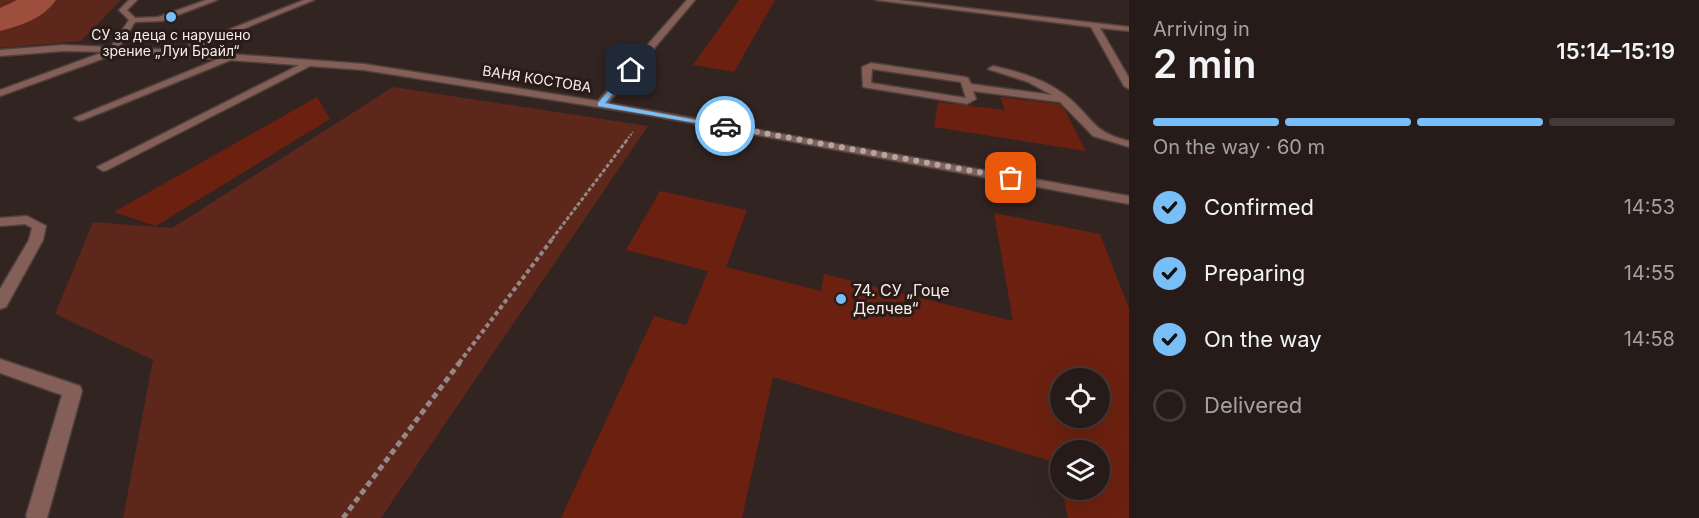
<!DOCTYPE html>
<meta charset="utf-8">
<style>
:root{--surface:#261b19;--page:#322826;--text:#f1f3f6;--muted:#a4a1a2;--line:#423938;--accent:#78bff7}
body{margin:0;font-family:Inter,sans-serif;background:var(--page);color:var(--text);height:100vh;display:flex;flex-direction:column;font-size:22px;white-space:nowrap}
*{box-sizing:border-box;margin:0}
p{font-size:20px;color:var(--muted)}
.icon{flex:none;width:33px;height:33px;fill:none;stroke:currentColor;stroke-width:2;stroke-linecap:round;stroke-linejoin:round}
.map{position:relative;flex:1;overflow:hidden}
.panel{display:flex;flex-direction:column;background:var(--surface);width:570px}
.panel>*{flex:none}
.fabs{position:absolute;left:1050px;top:368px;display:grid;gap:12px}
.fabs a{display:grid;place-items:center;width:60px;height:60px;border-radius:50%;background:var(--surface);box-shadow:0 6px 24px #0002,0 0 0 2px var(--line);font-size:30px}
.pin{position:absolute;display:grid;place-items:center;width:51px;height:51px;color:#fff;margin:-26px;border-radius:12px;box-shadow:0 3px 9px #0006}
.courier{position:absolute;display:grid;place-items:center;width:60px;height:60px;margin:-30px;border:4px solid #78bff7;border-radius:50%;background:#fff;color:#222;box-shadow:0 2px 8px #0007}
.head em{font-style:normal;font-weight:600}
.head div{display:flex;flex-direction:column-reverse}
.head{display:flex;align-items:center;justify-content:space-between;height:102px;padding:0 24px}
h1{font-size:39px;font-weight:600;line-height:45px}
.bar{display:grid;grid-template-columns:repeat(4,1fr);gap:9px 6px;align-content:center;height:72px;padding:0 24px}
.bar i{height:8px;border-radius:4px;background:var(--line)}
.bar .active{background:var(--accent)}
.bar p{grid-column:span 4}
ol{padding:0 24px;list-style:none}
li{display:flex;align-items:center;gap:18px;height:66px}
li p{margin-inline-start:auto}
li .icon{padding:6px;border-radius:50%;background:var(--accent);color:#111;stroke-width:4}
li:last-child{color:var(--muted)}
li i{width:33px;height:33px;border:3px solid var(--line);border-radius:50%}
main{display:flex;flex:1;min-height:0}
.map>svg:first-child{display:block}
.green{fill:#5d271b}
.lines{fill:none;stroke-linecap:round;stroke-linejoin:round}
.river{fill:#9e4e3c;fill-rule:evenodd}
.building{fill:#6c2110;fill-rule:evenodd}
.service-casing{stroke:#4e403d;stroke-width:3}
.minor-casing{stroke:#4e403d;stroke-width:3}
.path-far3{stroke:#948886;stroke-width:2;stroke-dasharray:2 1.5;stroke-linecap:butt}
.path-far2{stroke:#948886;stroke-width:3;stroke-dasharray:4 2;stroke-linecap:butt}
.path-far1{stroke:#948886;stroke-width:4;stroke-dasharray:4.5 3;stroke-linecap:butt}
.path{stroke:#948886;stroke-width:5;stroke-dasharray:6 4;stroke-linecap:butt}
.service{fill:#845f57;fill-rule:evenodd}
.minor{fill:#845f57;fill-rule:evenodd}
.route{fill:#78bff7}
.done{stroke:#b2a7a5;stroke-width:6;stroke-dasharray:0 10.8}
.poi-dot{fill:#78bff7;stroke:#281b18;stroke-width:2}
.labels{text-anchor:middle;stroke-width:6;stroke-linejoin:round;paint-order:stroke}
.far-poi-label{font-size:14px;fill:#f7eeec;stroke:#281b18}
.far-street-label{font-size:14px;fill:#f7eeec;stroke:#281b18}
.poi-label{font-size:16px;fill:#f7eeec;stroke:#281b18;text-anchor:start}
</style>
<main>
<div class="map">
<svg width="1129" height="518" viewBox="0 0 1129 518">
<rect width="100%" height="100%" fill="#322421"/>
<g class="green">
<path d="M 0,0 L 121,0 L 81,41 L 0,48 Z"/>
<path d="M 393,87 L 648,126 L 381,518 L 123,518 L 153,360 L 55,314 L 93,222 L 172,228 Z"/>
</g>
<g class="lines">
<path class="river" d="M 17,0 L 56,0 C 44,18 20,26 0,31 L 0,8 Z"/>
</g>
<g class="building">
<path d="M 739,0 L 775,0 L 734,72 L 693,65 Z"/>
<path d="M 317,97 L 330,119 L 156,226 L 114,212 Z"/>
<path d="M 1000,97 L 1059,104 L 1065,110 L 1086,151 L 934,127 L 938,102 L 1005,110 Z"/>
<path d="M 660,191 L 747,210 L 726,267 L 821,291 L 824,274 L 1013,321 L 994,213 L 1100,234 L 1129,308 L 1129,518 L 1068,518 L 1062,489 L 1100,489 L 1100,450 L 1060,450 L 1060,479 L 1057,463 L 773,377 L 742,518 L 561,518 L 654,316 L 686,325 L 708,271 L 626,250 ZM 1060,378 L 1100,378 L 1100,417 L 1060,417 Z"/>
</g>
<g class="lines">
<g class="service-casing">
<g id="service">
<path d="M 129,0 L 137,0 L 127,10 L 135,18 L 158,17 L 206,0 L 217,0 L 162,21 L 135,22 L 119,47 L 124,47 L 124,51 L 0,96 L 0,90 L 109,50 L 129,20 L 119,10 Z"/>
<path d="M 228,55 L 232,58 L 231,60 L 83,120 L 79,121 L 74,118 Z"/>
<path d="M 309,60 L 314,63 L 312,65 L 107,170 L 103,171 L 97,167 Z"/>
<path d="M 871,63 L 965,77 L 968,78 L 971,84 L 1052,95 L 1028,82 L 988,69 L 993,66 C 1020,72 1048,80 1070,99 C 1094,120 1094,133 1129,141 L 1129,147 L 1093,136 L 1060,102 L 973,91 L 976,99 L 967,104 L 863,87 L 862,67 ZM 872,69 L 961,82 L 966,98 L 871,83 Z"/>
<path d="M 27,216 L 46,226 L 43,240 L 6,307 L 0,309 L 0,289 L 29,240 L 32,228 L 25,224 L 0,226 L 0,218 Z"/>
<path d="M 0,359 L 80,386 L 82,391 L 47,518 L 27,518 L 26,516 L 62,395 L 0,373 Z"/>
</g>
</g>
<g class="minor-casing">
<g id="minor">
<path d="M 304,0 L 314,0 L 189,51 L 364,64 L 598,101 L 687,0 L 695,0 L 608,103 L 1129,196 L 1129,204 L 648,115 L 364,70 L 121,52 L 63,51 L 0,56 L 0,50 L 63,45 L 177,50 Z"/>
<path d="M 876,0 L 899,0 L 1129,27 L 1129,31 L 1100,28 L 1129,78 L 1129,89 L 1124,86 L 1091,27 Z"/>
</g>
</g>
<path class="path-far3" d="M 626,141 L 633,132"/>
<path class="path-far2" d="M 552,239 L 627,140"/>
<path class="path-far1" d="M 459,363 L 553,238"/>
<path class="path" d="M 343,518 L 460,362"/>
<use href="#service" class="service"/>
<use href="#minor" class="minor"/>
</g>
<path class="route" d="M 629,68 L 634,70 L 605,103 L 728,126 L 725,128 L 598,106 L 598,103 Z"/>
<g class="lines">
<path class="done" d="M 725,126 L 1011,178"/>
</g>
<g class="poi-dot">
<circle cx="171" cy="17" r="6"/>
<circle cx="841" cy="299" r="6"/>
</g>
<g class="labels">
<g class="far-poi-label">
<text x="171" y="40">СУ за деца с нарушено<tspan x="171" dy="16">зрение „Луи Брайл“</tspan></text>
</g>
<g class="far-street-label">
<text transform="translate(537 79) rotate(9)" y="5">ВАНЯ КОСТОВА</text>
</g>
<g class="poi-label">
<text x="853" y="296">74. СУ „Гоце<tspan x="853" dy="18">Делчев“</tspan></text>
</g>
</g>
</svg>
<div class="fabs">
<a><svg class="icon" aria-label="locate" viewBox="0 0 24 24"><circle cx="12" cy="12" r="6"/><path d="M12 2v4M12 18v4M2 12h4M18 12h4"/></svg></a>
<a><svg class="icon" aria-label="layers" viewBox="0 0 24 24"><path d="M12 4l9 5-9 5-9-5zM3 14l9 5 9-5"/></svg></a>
</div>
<div class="pin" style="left:1011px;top:178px;background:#ea580c"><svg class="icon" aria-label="bag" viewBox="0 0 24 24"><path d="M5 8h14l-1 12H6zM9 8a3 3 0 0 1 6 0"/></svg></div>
<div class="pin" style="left:631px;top:70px;background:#1f2937"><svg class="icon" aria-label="home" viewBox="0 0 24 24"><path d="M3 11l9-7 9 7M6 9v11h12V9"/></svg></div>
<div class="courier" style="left:725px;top:126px"><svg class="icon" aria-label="car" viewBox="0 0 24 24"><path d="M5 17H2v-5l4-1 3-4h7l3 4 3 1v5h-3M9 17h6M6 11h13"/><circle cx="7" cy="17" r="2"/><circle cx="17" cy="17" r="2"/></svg></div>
</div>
<section class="panel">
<div class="head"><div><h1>2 min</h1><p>Arriving in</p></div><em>15:14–15:19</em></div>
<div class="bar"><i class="active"></i><i class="active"></i><i class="active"></i><i></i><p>On the way · 60 m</p></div>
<ol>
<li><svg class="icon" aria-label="check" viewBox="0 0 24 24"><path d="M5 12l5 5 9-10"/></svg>Confirmed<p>14:53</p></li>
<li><svg class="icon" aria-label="check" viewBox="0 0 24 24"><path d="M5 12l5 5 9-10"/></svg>Preparing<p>14:55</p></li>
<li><svg class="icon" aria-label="check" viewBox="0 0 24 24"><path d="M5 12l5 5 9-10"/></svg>On the way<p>14:58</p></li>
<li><i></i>Delivered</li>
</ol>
</section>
</main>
